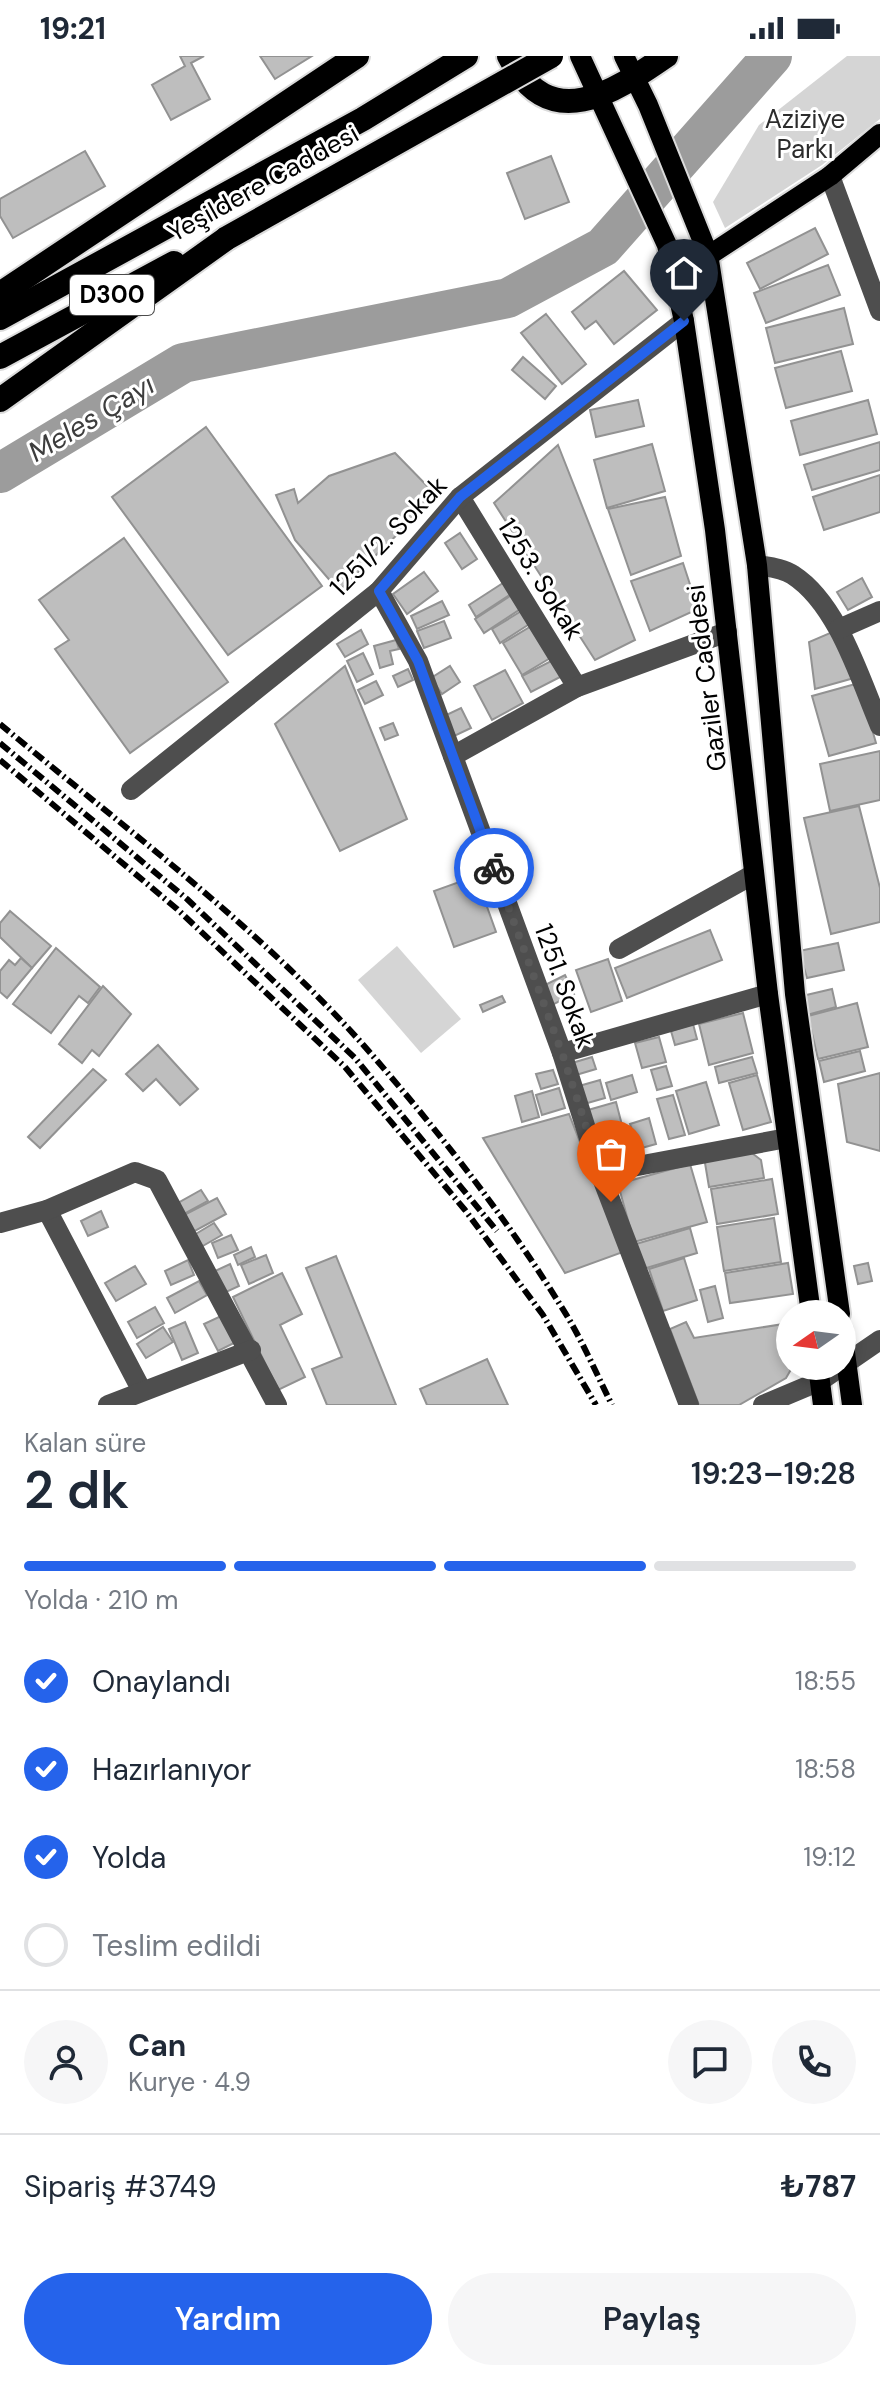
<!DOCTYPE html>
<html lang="tr">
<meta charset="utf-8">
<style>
:root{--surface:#fff;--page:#f6f6f7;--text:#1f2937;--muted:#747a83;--line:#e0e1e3;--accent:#2563eb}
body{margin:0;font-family:"DM Sans",sans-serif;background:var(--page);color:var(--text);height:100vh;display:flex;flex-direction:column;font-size:30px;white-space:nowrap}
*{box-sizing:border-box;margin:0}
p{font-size:26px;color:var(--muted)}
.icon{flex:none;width:44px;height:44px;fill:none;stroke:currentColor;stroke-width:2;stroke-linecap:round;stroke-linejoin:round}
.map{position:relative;height:1349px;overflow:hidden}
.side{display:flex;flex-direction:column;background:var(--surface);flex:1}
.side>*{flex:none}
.needle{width:52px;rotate:256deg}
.tools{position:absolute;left:776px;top:1244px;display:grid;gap:16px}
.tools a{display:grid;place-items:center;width:80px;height:80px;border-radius:50%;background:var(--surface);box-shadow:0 4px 12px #0003;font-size:40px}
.pin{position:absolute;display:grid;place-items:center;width:68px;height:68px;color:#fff;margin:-82px -34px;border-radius:50% 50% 50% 0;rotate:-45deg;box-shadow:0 0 8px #0007}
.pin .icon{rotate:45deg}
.courier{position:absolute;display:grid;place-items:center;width:80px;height:80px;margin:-40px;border:6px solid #2563eb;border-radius:50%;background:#fff;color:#222;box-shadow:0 2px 10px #0007}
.summary em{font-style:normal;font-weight:600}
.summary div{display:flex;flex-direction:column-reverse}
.summary{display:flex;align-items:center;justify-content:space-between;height:136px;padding:0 24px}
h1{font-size:52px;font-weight:600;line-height:60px}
.bar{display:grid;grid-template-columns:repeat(4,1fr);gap:12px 8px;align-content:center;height:96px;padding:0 24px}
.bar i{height:10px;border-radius:6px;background:var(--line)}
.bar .selected{background:var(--accent)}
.bar p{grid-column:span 4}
.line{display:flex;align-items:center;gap:20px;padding:0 24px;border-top:2px solid var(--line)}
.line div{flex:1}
.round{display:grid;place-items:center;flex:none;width:84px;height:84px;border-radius:42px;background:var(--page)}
ol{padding:0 24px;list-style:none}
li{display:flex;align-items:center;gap:24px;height:88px}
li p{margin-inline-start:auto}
li .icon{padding:8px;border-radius:50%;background:var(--accent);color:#fff;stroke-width:4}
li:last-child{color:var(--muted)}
li i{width:44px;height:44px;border:4px solid var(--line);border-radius:50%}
.cta{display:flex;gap:16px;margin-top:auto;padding:16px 24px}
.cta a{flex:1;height:92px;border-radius:48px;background:var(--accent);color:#fff;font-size:32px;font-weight:600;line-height:92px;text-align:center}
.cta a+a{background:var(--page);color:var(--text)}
.status{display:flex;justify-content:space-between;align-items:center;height:56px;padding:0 40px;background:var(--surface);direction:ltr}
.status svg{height:22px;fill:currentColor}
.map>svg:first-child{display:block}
.green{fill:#d5d5d5}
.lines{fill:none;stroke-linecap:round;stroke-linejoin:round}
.river{stroke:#9c9c9c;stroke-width:40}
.building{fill:#bebebe;stroke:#929292;stroke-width:2}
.major-casing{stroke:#dbdbdb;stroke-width:24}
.highway-casing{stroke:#dbdbdb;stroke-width:28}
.minor{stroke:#4e4e4e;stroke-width:20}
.major{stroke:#000;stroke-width:20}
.highway{stroke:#000;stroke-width:24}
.rail{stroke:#000;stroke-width:6;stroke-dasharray:12 4 2 4;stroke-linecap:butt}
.highway-bridge-casing{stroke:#dbdbdb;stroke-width:28;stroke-linecap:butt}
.highway-bridge{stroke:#000;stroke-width:24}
.done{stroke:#595959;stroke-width:8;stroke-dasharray:0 14.4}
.route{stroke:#2563eb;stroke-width:10}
.labels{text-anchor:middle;stroke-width:6;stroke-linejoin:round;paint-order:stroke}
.shield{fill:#fff;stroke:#4c4c4c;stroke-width:2}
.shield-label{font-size:24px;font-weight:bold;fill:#000}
.park-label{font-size:26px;fill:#2c2c2c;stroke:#fff}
.street-label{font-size:26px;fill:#000;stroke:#fff}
.water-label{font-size:28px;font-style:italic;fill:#3d3d3d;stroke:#fff}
</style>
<div class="status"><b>19:21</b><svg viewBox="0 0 49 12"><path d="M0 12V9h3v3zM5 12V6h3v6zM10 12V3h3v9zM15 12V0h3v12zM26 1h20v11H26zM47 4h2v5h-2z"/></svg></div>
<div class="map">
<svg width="880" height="1349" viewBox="0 0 880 1349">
<rect width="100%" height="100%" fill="#fff"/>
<g class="green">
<path d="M 847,0 L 880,0 L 880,63 L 822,109 L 725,172 L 713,146 L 759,69 Z"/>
<path d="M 397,890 L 461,963 L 421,997 L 358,924 Z"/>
</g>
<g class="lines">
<path class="river" d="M 0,417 L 183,307 L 508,242 L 603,191 L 772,0"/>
</g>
<g class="building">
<path d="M 180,0 L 204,0 L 191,7 L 210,43 L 171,64 L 152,29 L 185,10 Z"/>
<path d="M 260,0 L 312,0 L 275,23 Z"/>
<path d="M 85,95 L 105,130 L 13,182 L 0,160 L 0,143 Z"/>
<path d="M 551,100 L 569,146 L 525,163 L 507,117 Z"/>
<path d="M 815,172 L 828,198 L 760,233 L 747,207 Z"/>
<path d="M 828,209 L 840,239 L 766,267 L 754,237 Z"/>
<path d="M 624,215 L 657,254 L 614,288 L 596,265 L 585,273 L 572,256 Z"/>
<path d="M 844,252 L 853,288 L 775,307 L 766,272 Z"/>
<path d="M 546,258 L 586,308 L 562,328 L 521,277 Z"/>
<path d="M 841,295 L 852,335 L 786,352 L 775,312 Z"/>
<path d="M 523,301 L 556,330 L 545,343 L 512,314 Z"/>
<path d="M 638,344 L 644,370 L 596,381 L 590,354 Z"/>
<path d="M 868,344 L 877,378 L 800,399 L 791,365 Z"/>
<path d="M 206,371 L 322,530 L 228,599 L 112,441 Z"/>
<path d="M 880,386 L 880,414 L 812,434 L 804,409 Z"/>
<path d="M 652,388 L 665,435 L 607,452 L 594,404 Z"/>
<path d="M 558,389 L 635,584 L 595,604 L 494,447 Z"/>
<path d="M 395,397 L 437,440 L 339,535 L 295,484 L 276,439 L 294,433 L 298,447 L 329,420 Z"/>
<path d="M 880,419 L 880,456 L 824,474 L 813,441 Z"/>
<path d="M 665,441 L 681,500 L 631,519 L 608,453 Z"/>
<path d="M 460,477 L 477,503 L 462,513 L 445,487 Z"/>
<path d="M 124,482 L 228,626 L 130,697 L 55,593 L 69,584 L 39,544 Z"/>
<path d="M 683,507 L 698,553 L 650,575 L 631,525 Z"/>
<path d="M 424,516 L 438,535 L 407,558 L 393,538 Z"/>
<path d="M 862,522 L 872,541 L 848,554 L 837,536 Z"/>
<path d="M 506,525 L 514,536 L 476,561 L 469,549 Z"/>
<path d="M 513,538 L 522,552 L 484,577 L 475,563 Z"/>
<path d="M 442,545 L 449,559 L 417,573 L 411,560 Z"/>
<path d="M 523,554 L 531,567 L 500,587 L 492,573 Z"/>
<path d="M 444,565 L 451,582 L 424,592 L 417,575 Z"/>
<path d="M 533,569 L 552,601 L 522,619 L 503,587 Z"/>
<path d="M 361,574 L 368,588 L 345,601 L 337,588 Z"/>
<path d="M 837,574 L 854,622 L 815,633 L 809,586 Z"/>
<path d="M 396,584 L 399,593 L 390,595 L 393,608 L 380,612 L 374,590 Z"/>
<path d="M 363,597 L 373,618 L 357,626 L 347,605 Z"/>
<path d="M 555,603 L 564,619 L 531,636 L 522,620 Z"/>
<path d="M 345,610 L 407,763 L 340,795 L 275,668 Z"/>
<path d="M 450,610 L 460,626 L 442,638 L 431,622 Z"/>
<path d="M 408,613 L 413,624 L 398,631 L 393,620 Z"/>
<path d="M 505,614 L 523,647 L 492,664 L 474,630 Z"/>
<path d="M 376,625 L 383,639 L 365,648 L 358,634 Z"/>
<path d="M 859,627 L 876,687 L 829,700 L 812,640 Z"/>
<path d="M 461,652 L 471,672 L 450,682 L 440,662 Z"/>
<path d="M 393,667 L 398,679 L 385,684 L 380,672 Z"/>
<path d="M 880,695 L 880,744 L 830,755 L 820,708 Z"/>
<path d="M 859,750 L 880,832 L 880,866 L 831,878 L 804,762 Z"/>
<path d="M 476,820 L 496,876 L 454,891 L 434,835 Z"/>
<path d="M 10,855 L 51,890 L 32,912 L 0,881 L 0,867 Z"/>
<path d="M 710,874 L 722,904 L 627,942 L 615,912 Z"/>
<path d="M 838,887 L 844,914 L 807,922 L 799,895 Z"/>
<path d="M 56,892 L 100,931 L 88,947 L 79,940 L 51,977 L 13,948 Z"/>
<path d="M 21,902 L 32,912 L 7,942 L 0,936 L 0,915 L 9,904 L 15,909 Z"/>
<path d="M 608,903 L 622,945 L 591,956 L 576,914 Z"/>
<path d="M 565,919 L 574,938 L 550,950 L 541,931 Z"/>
<path d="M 103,930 L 131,958 L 99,1000 L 92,994 L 82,1007 L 59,988 Z"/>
<path d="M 832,933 L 836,951 L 807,959 L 802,940 Z"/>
<path d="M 502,940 L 505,946 L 483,956 L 480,949 Z"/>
<path d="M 857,947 L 868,991 L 818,1003 L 808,960 Z"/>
<path d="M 743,957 L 753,997 L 709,1009 L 699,968 Z"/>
<path d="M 693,968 L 697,983 L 675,989 L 671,975 Z"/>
<path d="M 659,981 L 666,1006 L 642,1012 L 635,987 Z"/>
<path d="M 158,989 L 198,1033 L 180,1049 L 156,1023 L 143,1035 L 126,1018 Z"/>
<path d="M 860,995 L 865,1015 L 824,1026 L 819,1005 Z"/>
<path d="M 592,1001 L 596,1013 L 576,1019 L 572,1007 Z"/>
<path d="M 752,1001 L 757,1017 L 719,1027 L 715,1011 Z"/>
<path d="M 666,1010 L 672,1030 L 657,1034 L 651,1014 Z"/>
<path d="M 93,1013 L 106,1024 L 40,1092 L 28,1081 Z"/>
<path d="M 553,1014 L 558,1028 L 541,1033 L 536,1018 Z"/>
<path d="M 880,1017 L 880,1095 L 847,1086 L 838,1028 Z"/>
<path d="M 632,1019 L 637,1036 L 611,1044 L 606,1027 Z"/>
<path d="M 757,1019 L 771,1066 L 743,1074 L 729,1027 Z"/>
<path d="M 600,1024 L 605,1042 L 584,1048 L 579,1030 Z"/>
<path d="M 706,1026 L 719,1069 L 689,1078 L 676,1035 Z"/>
<path d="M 559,1032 L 565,1052 L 542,1059 L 536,1039 Z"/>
<path d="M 532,1035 L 539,1061 L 522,1066 L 515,1040 Z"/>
<path d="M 673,1039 L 685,1079 L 669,1083 L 657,1043 Z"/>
<path d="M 616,1046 L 622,1069 L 594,1077 L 588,1054 Z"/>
<path d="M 569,1058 L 623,1196 L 565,1217 L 483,1082 Z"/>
<path d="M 649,1062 L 656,1088 L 638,1093 L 630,1068 Z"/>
<path d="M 628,1071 L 634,1092 L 622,1095 L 616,1074 Z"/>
<path d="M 748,1094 L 761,1104 L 764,1122 L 709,1131 L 704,1101 Z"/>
<path d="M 690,1108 L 707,1166 L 634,1186 L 618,1128 Z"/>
<path d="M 772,1123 L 778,1158 L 717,1168 L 711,1133 Z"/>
<path d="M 201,1134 L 208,1145 L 184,1158 L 178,1147 Z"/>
<path d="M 217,1142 L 226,1158 L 193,1176 L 184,1159 Z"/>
<path d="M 101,1155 L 108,1171 L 88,1180 L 81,1165 Z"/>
<path d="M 774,1162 L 781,1206 L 724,1215 L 717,1171 Z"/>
<path d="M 214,1167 L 222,1179 L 201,1191 L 194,1179 Z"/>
<path d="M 690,1172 L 697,1197 L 643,1213 L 636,1188 Z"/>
<path d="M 231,1179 L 238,1194 L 218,1202 L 212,1187 Z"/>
<path d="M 251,1191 L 255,1201 L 238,1209 L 234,1199 Z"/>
<path d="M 266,1199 L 273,1217 L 249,1228 L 241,1209 Z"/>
<path d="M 336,1200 L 396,1349 L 327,1349 L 312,1313 L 342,1301 L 306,1212 Z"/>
<path d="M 684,1202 L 697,1244 L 663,1255 L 649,1213 Z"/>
<path d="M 188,1204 L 194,1219 L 171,1229 L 165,1215 Z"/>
<path d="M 788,1207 L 793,1238 L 730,1247 L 725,1217 Z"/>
<path d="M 868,1207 L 872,1225 L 858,1228 L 854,1210 Z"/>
<path d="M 230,1208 L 239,1230 L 224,1237 L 215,1215 Z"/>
<path d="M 135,1210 L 146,1228 L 116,1245 L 105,1227 Z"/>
<path d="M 282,1217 L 302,1258 L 280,1269 L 305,1321 L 278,1334 L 233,1241 Z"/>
<path d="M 199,1225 L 207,1239 L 175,1257 L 167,1242 Z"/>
<path d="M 715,1230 L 723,1262 L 708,1266 L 700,1234 Z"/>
<path d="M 155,1251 L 164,1267 L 137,1282 L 128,1266 Z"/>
<path d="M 221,1260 L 234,1287 L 218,1295 L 204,1268 Z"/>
<path d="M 185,1266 L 198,1297 L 182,1304 L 169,1273 Z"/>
<path d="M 686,1266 L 694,1282 L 790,1267 L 790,1310 L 793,1310 L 786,1322 L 739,1349 L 699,1349 L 670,1273 Z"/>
<path d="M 163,1271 L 173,1286 L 146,1302 L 137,1288 Z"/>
<path d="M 487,1303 L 508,1349 L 427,1349 L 420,1333 Z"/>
</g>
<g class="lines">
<g class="major-casing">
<g id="major">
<path d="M 580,0 L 667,189 L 684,265 L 715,474 L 768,938 L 811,1258"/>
<path d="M 624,0 L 648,49 L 708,198 L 757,509 L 795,938 L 840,1258"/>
<path d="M 676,221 L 830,120 L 880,78"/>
<path d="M 842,1274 L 852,1349"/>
<path d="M 818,1310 L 823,1349"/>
</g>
</g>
<g class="highway-casing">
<g id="highway">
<path d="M 509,0 C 549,80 614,36 666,0"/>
<path d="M 0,238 L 357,0"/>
<path d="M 0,262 L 363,63 L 466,0"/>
<path d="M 0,301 L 174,207"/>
<path d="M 0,344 L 227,182"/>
</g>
</g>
<g class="minor">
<path d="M 830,120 L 880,255"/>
<path d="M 460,441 L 577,631"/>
<path d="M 757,509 C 769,511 783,512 793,519 C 838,548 860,623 880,670"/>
<path d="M 379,535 L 418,605 L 562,997 L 600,1117 L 689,1349"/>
<path d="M 839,573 L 880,555"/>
<path d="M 453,700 L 577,631 L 727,576"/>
<path d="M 131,734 L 379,535 L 460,441 L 684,265"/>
<path d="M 619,893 L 754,818"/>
<path d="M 562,997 L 768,938"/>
<path d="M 600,1117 L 787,1082"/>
<path d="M 47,1154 L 142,1335"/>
<path d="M 0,1167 L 47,1154 L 135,1116 L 157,1124 L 277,1349"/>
<path d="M 842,1310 L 880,1284"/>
<path d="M 108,1349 L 251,1294"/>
<path d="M 763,1349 L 820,1325 L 842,1310"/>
</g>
<use href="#major" class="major"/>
<use href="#highway" class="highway"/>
<g class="rail">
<path d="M 0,668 C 123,771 260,872 366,992 C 436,1072 503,1157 559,1247 C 580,1279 595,1315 612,1349"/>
<path d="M 0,687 L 187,843 L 355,1002 L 497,1175"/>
<path d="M 0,704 L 177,853 L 345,1011 L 465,1154 L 543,1259 L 596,1349"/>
</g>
<g class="highway-bridge-casing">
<path id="highway-bridge" d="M 227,182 L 551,0"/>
</g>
<use href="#highway-bridge" class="highway-bridge"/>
</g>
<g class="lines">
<path class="done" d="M 494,812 L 562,997 L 611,1146"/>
<path class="route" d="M 494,812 L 418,605 L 379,535 L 460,441 L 684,265"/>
</g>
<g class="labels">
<rect class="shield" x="70" y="219" width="84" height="40" rx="6"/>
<g class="shield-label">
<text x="112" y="247">D300</text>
</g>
<g class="park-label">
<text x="805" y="72">Aziziye<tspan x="805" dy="30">Parkı</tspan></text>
</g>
<g class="street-label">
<text transform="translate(263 127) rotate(-29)" y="9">Yeşildere Caddesi</text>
<text transform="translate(388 480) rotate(-46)" y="9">1251/2. Sokak</text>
<text transform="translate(541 523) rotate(58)" y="9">1253. Sokak</text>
<text transform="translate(706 622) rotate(-97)" y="9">Gaziler Caddesi</text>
<text transform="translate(565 930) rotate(70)" y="9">1251. Sokak</text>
</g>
<g class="water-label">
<text transform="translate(91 362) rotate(-31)" y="10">Meles Çayı</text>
</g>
</g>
</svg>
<div class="tools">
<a><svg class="needle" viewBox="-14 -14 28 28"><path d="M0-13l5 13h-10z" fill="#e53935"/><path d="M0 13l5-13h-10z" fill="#747a83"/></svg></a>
</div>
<div class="pin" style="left:611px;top:1146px;background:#ea580c"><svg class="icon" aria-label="bag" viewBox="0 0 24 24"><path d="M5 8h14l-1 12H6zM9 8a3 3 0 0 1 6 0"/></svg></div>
<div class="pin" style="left:684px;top:265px;background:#1f2937"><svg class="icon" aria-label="home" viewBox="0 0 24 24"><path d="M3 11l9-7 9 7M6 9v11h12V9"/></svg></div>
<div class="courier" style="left:494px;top:812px"><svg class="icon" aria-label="bike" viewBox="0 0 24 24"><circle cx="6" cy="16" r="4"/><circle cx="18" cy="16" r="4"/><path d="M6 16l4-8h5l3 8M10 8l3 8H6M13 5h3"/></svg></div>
</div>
<section class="side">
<div class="summary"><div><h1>2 dk</h1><p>Kalan süre</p></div><em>19:23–19:28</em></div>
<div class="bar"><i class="selected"></i><i class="selected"></i><i class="selected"></i><i></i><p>Yolda · 210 m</p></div>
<ol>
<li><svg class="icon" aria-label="check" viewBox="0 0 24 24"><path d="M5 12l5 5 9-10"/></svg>Onaylandı<p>18:55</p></li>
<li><svg class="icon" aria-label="check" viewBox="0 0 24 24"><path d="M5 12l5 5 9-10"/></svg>Hazırlanıyor<p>18:58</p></li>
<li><svg class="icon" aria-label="check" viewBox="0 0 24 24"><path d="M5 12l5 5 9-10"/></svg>Yolda<p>19:12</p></li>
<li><i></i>Teslim edildi</li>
</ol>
<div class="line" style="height:144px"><a class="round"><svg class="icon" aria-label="person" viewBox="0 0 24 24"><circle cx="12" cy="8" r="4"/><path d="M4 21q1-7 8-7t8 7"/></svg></a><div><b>Can</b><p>Kurye · 4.9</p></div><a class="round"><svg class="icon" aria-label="chat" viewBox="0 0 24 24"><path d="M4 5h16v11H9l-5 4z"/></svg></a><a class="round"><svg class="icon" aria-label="phone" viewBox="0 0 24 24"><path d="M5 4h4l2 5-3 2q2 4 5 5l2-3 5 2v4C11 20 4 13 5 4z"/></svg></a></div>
<div class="line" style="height:104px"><div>Sipariş #3749</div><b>₺787</b></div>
<div class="cta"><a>Yardım</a><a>Paylaş</a></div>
</section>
